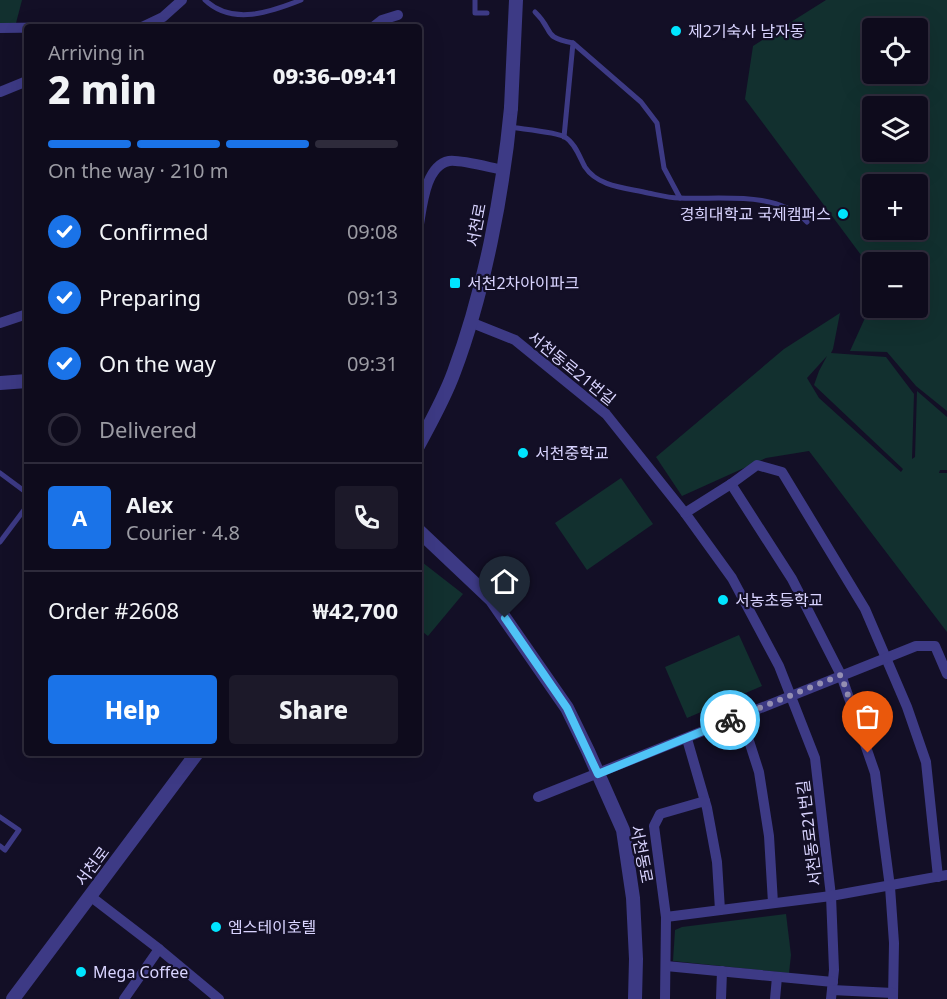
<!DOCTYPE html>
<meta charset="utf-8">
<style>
:root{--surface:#0e0b1c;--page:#1c1929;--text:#f1f3f6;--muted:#9b9ba3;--line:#2e2b3b;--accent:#1a73e8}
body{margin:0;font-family:"Noto Sans","Noto Sans KR",sans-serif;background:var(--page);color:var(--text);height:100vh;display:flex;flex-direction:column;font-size:22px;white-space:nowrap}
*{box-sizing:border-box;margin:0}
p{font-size:20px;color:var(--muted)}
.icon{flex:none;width:33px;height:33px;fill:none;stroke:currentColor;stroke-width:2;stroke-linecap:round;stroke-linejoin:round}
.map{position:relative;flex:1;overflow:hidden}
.panel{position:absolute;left:24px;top:24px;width:398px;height:732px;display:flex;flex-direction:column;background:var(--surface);border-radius:6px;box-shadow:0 6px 24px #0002,0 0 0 2px var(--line)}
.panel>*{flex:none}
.controls{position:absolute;left:862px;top:18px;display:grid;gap:12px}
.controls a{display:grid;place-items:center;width:66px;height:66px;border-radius:6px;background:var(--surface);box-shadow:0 6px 24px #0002,0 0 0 2px var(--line);font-size:30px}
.pin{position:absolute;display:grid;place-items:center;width:51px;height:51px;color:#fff;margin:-62px -26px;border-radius:50% 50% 50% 0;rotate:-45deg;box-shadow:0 0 6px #0007}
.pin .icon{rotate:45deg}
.courier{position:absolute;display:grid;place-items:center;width:60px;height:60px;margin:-30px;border:4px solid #4fc3f7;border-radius:50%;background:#fff;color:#222;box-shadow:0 2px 8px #0007}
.head em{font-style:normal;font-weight:800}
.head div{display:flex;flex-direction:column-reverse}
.head{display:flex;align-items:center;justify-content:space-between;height:102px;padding:0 24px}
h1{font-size:39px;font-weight:800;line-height:45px}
.bar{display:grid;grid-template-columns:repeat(4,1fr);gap:9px 6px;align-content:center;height:72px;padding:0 24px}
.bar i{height:8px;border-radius:4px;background:var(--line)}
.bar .current{background:var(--accent)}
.bar p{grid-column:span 4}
.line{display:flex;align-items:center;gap:15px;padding:0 24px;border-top:2px solid var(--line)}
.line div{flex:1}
.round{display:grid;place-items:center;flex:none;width:63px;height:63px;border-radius:6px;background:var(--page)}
ol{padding:0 24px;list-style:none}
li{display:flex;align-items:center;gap:18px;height:66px}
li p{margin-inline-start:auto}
li .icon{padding:6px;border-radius:50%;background:var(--accent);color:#fff;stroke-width:4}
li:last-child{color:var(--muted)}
li i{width:33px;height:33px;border:3px solid var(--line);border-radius:50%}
.cta{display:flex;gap:12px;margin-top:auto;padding:12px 24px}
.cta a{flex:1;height:69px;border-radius:6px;background:var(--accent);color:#fff;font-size:24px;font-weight:800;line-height:69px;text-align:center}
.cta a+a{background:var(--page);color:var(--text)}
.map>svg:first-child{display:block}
.green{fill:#12302f;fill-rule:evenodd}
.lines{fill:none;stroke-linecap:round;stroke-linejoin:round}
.service{stroke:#3d3a85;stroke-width:5}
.minor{stroke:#3d3a85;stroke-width:10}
.tertiary{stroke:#3d3a85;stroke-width:14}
.tertiary-bridge{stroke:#3d3a85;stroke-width:14}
.done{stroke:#948fb3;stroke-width:6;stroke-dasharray:0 10.8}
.route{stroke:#4fc3f7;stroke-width:8}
.poi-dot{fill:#00e5ff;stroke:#130f26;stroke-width:2}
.labels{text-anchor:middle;stroke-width:4.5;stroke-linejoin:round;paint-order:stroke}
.poi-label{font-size:16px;fill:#d9d4ff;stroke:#130f26;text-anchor:start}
.street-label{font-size:16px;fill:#d9d4ff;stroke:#130f26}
</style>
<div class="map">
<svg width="947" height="999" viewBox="0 0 947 999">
<rect width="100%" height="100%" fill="#130f26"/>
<g class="green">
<path d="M 0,0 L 22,0 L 15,27 L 0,28 Z"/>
<path d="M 826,0 L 947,0 L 947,411 L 916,386 L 887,352 L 850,351 L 865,318 L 861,255 L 745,99 L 753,46 ZM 918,28 L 918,74 L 873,74 L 873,28 ZM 918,106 L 918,152 L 873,152 L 873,106 ZM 873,184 L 918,184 L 918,230 L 873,230 ZM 918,262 L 918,308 L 873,308 L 873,262 Z"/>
<path d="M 840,313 L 833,349 L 831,353 L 886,357 L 914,394 L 912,459 L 915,457 L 917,391 L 947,417 L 947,470 L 940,470 L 939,473 L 947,473 L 947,632 L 809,451 L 766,458 L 682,496 L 656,457 L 784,349 ZM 827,356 L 819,371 L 814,385 L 903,469 L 901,472 L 819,398 L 807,378 Z"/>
<path d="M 621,478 L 653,524 L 587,570 L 555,523 Z"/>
<path d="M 418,559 L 463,594 L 428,636 L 419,629 Z"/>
<path d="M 739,635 L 762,686 L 687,718 L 665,667 Z"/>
<path d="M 786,914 L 791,955 L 789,973 L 673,961 L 675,930 L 682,927 Z"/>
</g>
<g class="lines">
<g class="service">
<path d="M 205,0 C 232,26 271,12 301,0"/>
<path d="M 475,0 L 475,13 L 487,13"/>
<path d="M 535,12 C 555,31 541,37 573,43 L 564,137"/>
<path d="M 573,43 L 641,102 L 657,123 L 664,168 L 680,198"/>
<path d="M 510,127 C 521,129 557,132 565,137 C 575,143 580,158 585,167 C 598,187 627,188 648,193 C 658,195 669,198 679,198 C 720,200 776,190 807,222"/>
<path d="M 0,473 L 27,493"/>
<path d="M 0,542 L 27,506"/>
<path d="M 0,817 L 19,830 L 5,850 L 0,846"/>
</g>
<g class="minor">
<path d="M 142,27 L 163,17 L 182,0"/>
<path d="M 373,27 L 382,20 L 398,15"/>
<path d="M 0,28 L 83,27"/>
<path d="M 0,92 L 27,81"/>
<path d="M 418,230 C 422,210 424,166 449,161 C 459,159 492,168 504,170"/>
<path d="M 470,322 L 515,340 L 606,414 L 685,513 L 732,578 L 779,666 L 815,758 L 831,896 L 834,970 L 831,999"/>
<path d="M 0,323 L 27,314"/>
<path d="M 731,484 L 792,579 L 841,675 L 875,773 L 890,887 L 894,943 L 893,999"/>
<path d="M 685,513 L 731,484 L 757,465 L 782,472 L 865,609 L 907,707 L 926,762 L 938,877"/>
<path d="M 741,716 L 759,772 L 769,836 L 773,903"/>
<path d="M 687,739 L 707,808 L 717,862 L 720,910"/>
<path d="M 538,797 L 916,646 L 935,646 L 947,674"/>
<path d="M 90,896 L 159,949"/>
<path d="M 666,917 L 831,896 L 947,875"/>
<path d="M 666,966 L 833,982"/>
<path d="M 832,990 L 893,993"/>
<path d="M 124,999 L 159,949 L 219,999"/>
<path d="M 665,999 L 666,917 L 654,826 L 660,814 L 705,801"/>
<path d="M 721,999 L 722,971"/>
<path d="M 775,999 L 777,977"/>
</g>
<g class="tertiary">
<path d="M 0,383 L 27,381"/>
<path d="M 418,446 C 431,422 445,397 454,372 C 484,292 503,193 511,108"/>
<path d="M 418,530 L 492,600 L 567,708 L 588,751 L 623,830 L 633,898 L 636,959 L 635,999"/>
<path d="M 13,999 L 197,753"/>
</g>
<path class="tertiary-bridge" d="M 511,108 L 516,0"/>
</g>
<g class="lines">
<path class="done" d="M 730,720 L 841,675 L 868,753"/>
<path class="route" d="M 505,618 L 567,708 L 598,774 L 730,720"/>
</g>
<g class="poi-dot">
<circle cx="676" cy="31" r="6"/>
<circle cx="843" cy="214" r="6"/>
<rect x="449" y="277" width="12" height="12" rx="3"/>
<circle cx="523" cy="453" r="6"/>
<circle cx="723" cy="600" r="6"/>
<circle cx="216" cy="927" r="6"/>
<circle cx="81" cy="972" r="6"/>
</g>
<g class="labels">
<g class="poi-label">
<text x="688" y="37">제2기숙사 남자동</text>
<text x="831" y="220" text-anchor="end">경희대학교 국제캠퍼스</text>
<text x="467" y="289">서천2차아이파크</text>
<text x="535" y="459">서천중학교</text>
<text x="735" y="606">서농초등학교</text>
<text x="228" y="933">엠스테이호텔</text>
<text x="93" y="978">Mega Coffee</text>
</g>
<g class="street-label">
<text transform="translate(476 225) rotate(-79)" y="6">서천로</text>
<text transform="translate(572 368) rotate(39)" y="6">서천동로21번길</text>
<text transform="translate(809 833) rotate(-97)" y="6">서천동로21번길</text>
<text transform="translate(642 854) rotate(79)" y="6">서천동로</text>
<text transform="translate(92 866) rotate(-53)" y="6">서천로</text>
</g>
</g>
</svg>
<div class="controls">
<a><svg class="icon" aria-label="locate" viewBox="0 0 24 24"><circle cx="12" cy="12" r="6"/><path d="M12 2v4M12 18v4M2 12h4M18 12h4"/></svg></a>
<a><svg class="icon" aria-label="layers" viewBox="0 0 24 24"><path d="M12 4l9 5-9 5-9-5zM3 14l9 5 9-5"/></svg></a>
<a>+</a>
<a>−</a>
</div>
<div class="pin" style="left:868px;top:753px;background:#ea580c"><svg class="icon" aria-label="bag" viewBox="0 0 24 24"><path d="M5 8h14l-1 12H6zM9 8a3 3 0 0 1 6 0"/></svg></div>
<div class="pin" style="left:505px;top:618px;background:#1f2937"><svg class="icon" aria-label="home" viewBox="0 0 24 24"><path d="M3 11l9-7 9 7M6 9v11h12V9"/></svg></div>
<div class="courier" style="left:730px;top:720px"><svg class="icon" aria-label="bike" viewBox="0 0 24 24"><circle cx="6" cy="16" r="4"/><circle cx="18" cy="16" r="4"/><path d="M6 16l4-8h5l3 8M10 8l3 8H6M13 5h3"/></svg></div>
<section class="panel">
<div class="head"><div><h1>2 min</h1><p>Arriving in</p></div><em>09:36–09:41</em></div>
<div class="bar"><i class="current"></i><i class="current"></i><i class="current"></i><i></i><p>On the way · 210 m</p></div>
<ol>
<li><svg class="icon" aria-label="check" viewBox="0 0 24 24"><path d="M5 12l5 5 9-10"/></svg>Confirmed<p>09:08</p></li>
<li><svg class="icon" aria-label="check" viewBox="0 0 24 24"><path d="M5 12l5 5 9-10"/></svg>Preparing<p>09:13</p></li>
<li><svg class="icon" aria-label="check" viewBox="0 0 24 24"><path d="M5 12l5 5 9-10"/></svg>On the way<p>09:31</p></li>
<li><i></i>Delivered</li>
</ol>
<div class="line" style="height:108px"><b class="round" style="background:var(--accent);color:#fff">A</b><div><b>Alex</b><p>Courier · 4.8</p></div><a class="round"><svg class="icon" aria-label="phone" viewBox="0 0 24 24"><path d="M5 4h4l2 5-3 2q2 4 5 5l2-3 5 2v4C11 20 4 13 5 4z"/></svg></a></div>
<div class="line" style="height:78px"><div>Order #2608</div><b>₩42,700</b></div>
<div class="cta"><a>Help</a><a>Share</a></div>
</section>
</div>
